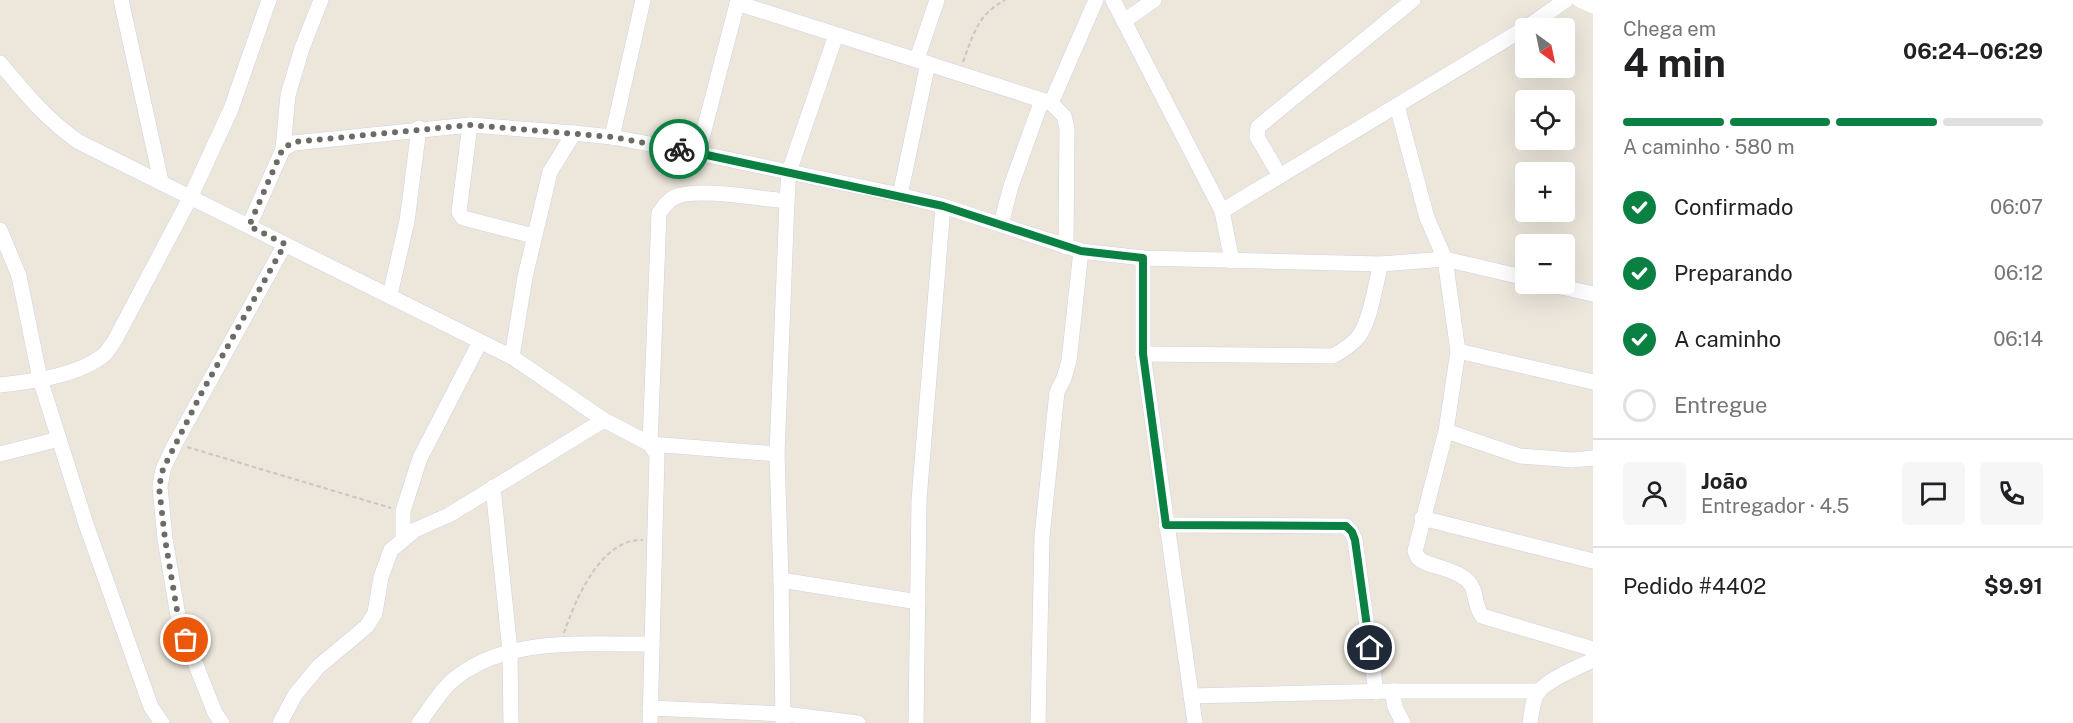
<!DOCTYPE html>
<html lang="pt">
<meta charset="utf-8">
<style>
:root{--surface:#fff;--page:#f6f6f6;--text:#202124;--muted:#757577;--line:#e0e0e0;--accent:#0b8043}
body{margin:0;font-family:"Public Sans",sans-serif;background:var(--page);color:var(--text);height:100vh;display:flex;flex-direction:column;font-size:22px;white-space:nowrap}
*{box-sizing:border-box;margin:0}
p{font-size:20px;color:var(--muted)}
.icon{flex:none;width:33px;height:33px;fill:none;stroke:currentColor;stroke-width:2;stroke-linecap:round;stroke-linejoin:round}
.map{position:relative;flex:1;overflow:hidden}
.details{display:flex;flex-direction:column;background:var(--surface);width:480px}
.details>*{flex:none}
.needle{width:39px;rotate:147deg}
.tools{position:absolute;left:1515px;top:18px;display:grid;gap:12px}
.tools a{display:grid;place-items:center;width:60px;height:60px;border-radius:6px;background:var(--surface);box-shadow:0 6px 24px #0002;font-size:30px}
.pin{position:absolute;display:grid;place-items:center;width:51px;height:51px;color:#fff;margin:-26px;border:3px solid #fff;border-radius:50%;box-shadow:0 2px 6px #0007}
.courier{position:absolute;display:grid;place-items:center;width:60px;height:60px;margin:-30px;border:4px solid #0b8043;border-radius:50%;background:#fff;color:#222;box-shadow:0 2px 8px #0007}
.head em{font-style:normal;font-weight:700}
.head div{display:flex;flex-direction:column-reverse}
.head{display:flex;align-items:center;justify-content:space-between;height:102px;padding:0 30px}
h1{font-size:39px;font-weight:700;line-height:45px}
.bar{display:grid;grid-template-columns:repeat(4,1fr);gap:9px 6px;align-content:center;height:72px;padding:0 30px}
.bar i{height:8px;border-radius:4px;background:var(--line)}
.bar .on{background:var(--accent)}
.bar p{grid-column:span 4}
.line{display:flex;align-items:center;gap:15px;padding:0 30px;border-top:2px solid var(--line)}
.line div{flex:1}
.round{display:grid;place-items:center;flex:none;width:63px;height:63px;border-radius:6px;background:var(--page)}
ol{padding:0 30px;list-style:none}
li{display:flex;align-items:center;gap:18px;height:66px}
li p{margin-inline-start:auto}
li .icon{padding:6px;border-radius:50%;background:var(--accent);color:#fff;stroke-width:4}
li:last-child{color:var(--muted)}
li i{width:33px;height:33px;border:3px solid var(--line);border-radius:50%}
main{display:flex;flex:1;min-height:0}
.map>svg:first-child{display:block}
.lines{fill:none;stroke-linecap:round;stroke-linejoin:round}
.minor-casing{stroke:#d0d1e3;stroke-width:16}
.path{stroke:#c7c7c7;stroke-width:2;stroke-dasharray:4.5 3;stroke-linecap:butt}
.minor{stroke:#fff;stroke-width:15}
.done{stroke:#6d6b67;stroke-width:6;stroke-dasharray:0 10.8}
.route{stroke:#0b8043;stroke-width:8}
</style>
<main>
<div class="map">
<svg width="1593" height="723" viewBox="0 0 1593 723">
<rect width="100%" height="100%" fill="#ece6db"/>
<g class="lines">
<g class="minor-casing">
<g id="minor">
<path d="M 121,0 L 161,181"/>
<path d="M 1113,0 L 1222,211 L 1232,261"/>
<path d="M 1579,0 L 1593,6"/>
<path d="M 737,3 L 1051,103 L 1064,116 L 1067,128 L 1066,247"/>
<path d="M 1124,21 L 1154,0"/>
<path d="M 917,59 L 937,0"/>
<path d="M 0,63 C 25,93 47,120 79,142 L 512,357 L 604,420 L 650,444 L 777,454"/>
<path d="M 1051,103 L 1096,0"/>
<path d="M 1397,106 L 1427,218 L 1445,259 L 1458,351 L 1446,431 L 1415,551 L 1418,558 L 1424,562 C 1438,568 1468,572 1473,589 C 1476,598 1476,608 1482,616 L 1593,649"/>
<path d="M 470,125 L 459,212 L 463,218 L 471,220 L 534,236"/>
<path d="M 612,137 L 643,0"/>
<path d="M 283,149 L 294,143 L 470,125 L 574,133 L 612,137 L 698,153 L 900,195 L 943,206 L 1081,251 L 1143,258 L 1381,264 L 1445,259 L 1526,278"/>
<path d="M 698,153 L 738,0"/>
<path d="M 1280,176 L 1257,137 L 1258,127 L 1413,0"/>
<path d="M 900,195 L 928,63"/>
<path d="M 1222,211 L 1527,27 L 1566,0"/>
<path d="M 1001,224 L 1011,186 L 1042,100"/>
<path d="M 249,226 L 283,149 L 288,95 L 302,48 L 321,0"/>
<path d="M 0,230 L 19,276 L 40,379 L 86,524 L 151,707 L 162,723"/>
<path d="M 1143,258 L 1143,354 L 1195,723"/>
<path d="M 1548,284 L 1593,294"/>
<path d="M 390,295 L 407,221 L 419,128"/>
<path d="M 1458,351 L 1593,382"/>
<path d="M 1143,354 L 1333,356 C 1342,351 1352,345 1359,336 C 1371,319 1375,285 1381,264"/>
<path d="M 512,357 L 525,277 L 550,172 L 574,133"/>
<path d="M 0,385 C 32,381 79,376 105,354 C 109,349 113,344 116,338 L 190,198 L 231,109 L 269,0"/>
<path d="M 1446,431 L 1520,456 L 1572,460 L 1593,458"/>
<path d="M 0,454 L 59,439"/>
<path d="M 493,487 L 510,651 L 511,723"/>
<path d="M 1422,518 L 1593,561"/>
<path d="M 1166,525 L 1346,526 L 1352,533 L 1355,540 L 1376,692"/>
<path d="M 403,539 L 403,511 L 420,458 L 480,342"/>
<path d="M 781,580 L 918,602"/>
<path d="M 1392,691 L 1395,707 L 1403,723"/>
<path d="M 1191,696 L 1392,691 L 1539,691"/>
<path d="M 650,708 L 784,714 L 858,723"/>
<path d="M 222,723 L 215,713 L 179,622 L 165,539 L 160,487 L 163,469 L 175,444 L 285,244"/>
<path d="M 280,723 L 295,695 L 318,667 L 367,626 L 375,613 L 381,577 L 391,550 L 415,530 L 449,515 L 604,420"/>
<path d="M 419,723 C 430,709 440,691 453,680 C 506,635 588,645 652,644"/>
<path d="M 650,723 L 657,455 L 650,444 L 659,213 C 664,206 668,200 675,197 C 698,187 760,199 787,201"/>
<path d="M 783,723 L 781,580 L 777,454 L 787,201 L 789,172 L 836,35"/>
<path d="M 916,723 L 919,500 L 943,206"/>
<path d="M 1038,723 L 1042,537 L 1057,392 L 1064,378 L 1069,361 L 1081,251"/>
<path d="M 1530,723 C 1532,713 1532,699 1539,691 C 1549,679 1578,667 1593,660"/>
</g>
</g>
<g class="path">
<path d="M 963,62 C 973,35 978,14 1005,0"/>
<path d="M 187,447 L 391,508"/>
<path d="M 564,633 C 575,600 601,538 643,540"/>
</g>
<use href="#minor" class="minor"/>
</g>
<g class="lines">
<path class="done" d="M 186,640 L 179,622 L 165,539 L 159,487 L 163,469 L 201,394 L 285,244 L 249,226 L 283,148 L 294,142 L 470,125 L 612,137 L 679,149"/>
<path class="route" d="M 679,149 L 943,206 L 1081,251 L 1143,258 L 1143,354 L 1166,525 L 1346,526 L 1352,532 L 1355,540 L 1370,648"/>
</g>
</svg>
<div class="tools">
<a><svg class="needle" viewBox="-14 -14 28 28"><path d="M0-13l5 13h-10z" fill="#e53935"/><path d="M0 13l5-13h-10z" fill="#757577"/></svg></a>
<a><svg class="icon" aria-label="locate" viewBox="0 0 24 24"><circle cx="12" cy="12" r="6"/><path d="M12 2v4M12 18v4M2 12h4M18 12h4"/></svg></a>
<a>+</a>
<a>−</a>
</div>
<div class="pin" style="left:186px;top:640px;background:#ea580c"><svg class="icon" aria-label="bag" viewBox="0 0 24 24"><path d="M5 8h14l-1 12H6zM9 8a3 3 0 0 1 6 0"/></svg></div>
<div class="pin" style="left:1370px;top:648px;background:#1f2937"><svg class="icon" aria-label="home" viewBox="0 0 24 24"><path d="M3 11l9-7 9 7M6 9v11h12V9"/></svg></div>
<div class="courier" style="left:679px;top:149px"><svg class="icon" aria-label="bike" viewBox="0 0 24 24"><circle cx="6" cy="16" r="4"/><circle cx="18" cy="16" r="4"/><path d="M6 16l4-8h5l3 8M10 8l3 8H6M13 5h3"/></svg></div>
</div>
<section class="details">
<div class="head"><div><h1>4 min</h1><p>Chega em</p></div><em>06:24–06:29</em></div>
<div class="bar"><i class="on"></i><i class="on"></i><i class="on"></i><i></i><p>A caminho · 580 m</p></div>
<ol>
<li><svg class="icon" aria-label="check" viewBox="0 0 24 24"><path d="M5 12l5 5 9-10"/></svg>Confirmado<p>06:07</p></li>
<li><svg class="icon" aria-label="check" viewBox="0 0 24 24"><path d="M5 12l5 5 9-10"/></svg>Preparando<p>06:12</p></li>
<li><svg class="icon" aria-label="check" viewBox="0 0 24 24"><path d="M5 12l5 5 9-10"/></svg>A caminho<p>06:14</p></li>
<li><i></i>Entregue</li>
</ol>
<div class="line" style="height:108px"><a class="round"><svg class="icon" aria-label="person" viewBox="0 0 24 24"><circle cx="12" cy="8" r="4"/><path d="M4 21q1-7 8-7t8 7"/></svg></a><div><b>João</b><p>Entregador · 4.5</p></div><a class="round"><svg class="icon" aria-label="chat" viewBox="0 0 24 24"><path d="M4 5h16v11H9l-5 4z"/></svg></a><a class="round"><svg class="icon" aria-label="phone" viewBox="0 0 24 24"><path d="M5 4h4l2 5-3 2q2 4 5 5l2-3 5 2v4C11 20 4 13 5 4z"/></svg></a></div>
<div class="line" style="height:78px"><div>Pedido #4402</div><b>$9.91</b></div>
</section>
</main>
